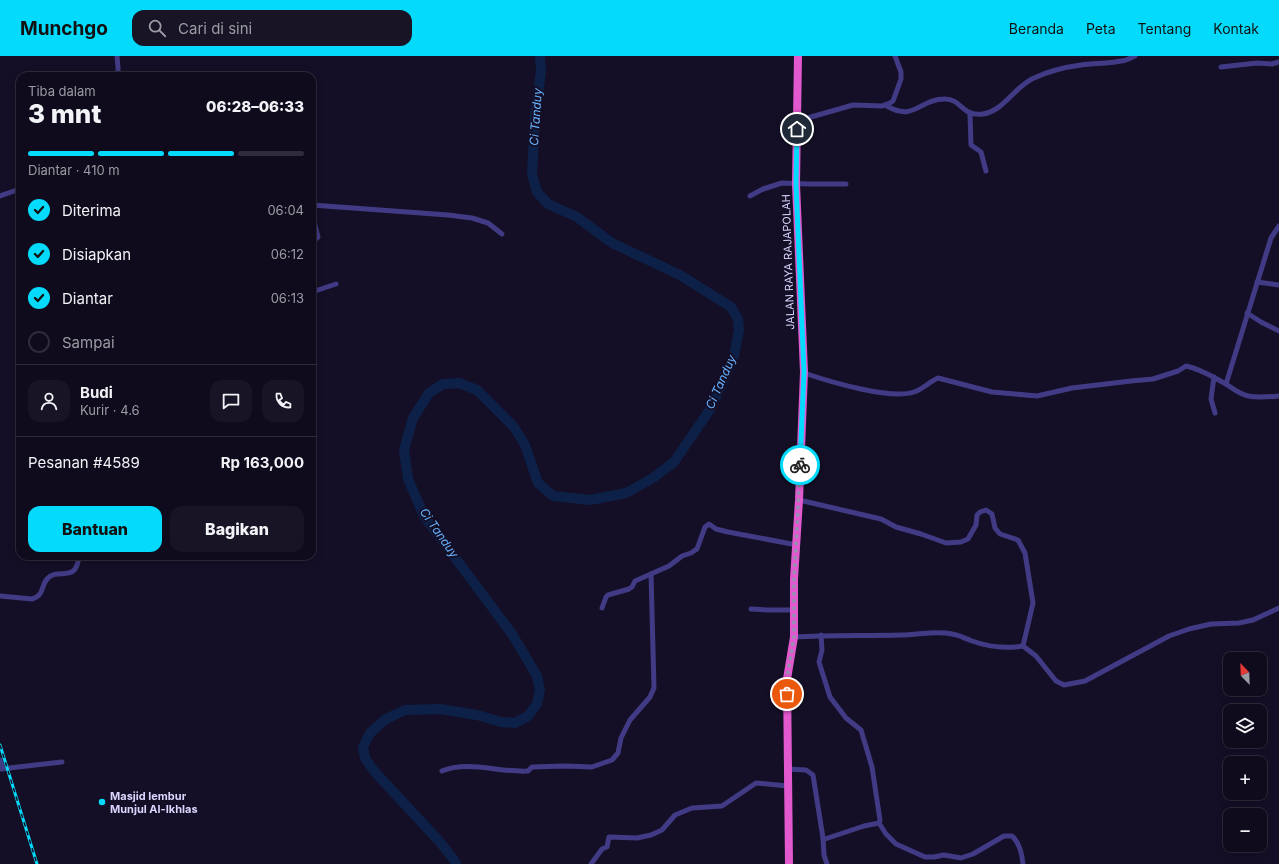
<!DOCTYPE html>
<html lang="id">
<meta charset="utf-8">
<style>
:root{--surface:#0f0b1c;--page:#181425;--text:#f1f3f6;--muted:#9b9ba3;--line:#2f2b3b;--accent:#04dbfc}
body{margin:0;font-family:Inter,sans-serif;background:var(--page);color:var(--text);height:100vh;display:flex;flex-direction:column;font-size:15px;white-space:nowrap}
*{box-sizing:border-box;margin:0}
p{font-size:13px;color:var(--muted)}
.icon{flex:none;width:22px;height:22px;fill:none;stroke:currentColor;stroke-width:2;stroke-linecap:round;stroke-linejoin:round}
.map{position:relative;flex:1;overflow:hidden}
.side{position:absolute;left:16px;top:16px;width:300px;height:488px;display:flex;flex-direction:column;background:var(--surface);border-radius:12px;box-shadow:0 2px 10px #0003,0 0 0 1px var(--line)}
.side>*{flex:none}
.needle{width:26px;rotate:337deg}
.buttons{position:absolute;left:1223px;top:596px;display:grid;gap:8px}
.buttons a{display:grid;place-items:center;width:44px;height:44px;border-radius:8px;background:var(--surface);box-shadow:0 2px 10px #0003,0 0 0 1px var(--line);font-size:20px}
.pin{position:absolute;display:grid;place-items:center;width:34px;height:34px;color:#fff;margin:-17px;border:2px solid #fff;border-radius:50%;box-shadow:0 1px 4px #0007}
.courier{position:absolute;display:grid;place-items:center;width:40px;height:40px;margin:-20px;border:3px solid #04dbfc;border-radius:50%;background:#fff;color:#222;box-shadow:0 1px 5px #0007}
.head em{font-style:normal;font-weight:800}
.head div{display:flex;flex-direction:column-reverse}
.head{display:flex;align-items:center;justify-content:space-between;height:68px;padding:0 12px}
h1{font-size:26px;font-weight:800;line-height:30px}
.bar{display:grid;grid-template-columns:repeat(4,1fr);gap:6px 4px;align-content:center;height:48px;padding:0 12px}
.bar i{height:5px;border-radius:3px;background:var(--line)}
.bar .active{background:var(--accent)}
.bar p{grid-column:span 4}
.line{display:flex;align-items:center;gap:10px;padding:0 12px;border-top:1px solid var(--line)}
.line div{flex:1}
.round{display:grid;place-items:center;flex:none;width:42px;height:42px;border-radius:12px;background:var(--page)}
ol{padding:0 12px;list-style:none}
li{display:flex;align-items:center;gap:12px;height:44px}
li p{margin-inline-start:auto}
li .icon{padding:4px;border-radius:50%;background:var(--accent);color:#111;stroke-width:4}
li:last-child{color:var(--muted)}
li i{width:22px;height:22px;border:2px solid var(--line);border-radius:50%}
.button{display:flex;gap:8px;margin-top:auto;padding:8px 12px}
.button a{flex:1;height:46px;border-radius:12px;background:var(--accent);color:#111;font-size:16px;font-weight:800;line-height:46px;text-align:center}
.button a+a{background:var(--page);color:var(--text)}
header{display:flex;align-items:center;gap:24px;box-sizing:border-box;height:56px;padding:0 20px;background:var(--accent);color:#111}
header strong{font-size:19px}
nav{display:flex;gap:22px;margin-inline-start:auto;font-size:14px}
.search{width:280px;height:36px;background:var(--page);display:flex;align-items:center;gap:10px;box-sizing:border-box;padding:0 14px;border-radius:12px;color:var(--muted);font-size:15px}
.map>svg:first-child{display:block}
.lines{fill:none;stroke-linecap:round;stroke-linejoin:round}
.river{stroke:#0d2148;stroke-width:10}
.minor{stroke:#403b84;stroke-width:5}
.trunk{stroke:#e258ce;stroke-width:8}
.rail-casing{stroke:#04dbfc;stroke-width:3}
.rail{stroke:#140f26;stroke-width:1.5;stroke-dasharray:4.5;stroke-linecap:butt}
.done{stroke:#9590b2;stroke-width:4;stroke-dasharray:0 7.2}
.route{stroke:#04dbfc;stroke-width:5}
.poi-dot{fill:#04dbfc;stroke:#140f26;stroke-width:1.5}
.labels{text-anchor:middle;stroke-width:4;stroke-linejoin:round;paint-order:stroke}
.street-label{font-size:11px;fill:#dbd5fe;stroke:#140f26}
.poi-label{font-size:11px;font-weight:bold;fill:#dbd5fe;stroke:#140f26;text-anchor:start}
.water-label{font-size:12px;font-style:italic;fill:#65b1fd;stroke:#140f26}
</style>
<header>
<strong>Munchgo</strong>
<div class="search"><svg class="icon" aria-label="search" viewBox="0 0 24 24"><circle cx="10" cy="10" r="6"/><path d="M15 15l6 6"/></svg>Cari di sini</div>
<nav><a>Beranda</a><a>Peta</a><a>Tentang</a><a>Kontak</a></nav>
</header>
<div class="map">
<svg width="1279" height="808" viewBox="0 0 1279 808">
<rect width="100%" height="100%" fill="#140f26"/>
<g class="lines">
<path class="river" d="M 456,808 L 454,804 L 439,785 L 374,715 L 365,702 L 363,691 L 370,677 L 386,663 L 405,654 L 440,653 L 477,659 L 501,666 L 515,667 L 528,660 L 537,648 L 540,634 L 537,620 L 512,578 L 424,460 L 408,423 L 404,394 L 413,362 L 429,337 L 443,328 L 459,327 L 477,334 L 514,371 L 525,389 L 538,427 L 553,440 L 590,444 L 626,437 L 653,422 L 674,406 L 711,352 L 734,300 L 739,274 L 738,263 L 731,251 L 680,219 L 612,187 L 577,161 L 548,148 L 537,136 L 532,118 L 535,61 L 541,15 L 540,0"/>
<g class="minor">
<path d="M 117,0 L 118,11 L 118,20"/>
<path d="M 1221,11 L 1257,7 L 1272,8 L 1279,6"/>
<path d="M 885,49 C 915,67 918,43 945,43 C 962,43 962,61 983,58 C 1004,55 1015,30 1034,22 C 1049,15 1066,11 1081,9 C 1094,7 1108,8 1121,5 C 1126,5 1131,2 1135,0"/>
<path d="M 970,58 L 971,89 L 981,96 L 986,115"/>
<path d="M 797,65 L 853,49 L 882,50 L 890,47 L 893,45 L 901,23 L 901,16 L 895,0"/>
<path d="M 0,140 L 20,133"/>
<path d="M 750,140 L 763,133 L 782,127 L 809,128 L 846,128"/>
<path d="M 312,149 L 448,159 L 472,162 L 488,167 L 502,178"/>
<path d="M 312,157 L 318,181 L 312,186"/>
<path d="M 1257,226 L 1279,229"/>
<path d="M 312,236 L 336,228"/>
<path d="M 1247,257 L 1261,266 L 1279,275"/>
<path d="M 804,316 L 807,318 C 831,326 891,344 914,336 C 923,333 929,326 938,322 L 992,336 L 1037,340 L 1072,332 L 1131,325 L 1153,323 L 1178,315 L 1186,310 C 1201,313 1213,321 1226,328 C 1233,333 1239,338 1248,340 C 1258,342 1269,341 1279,340"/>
<path d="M 1214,321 L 1211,343 L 1215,357"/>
<path d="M 1226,328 L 1271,182 L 1279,170"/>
<path d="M 799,444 L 881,463 L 896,471 L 921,478 L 946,487 L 961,486 L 968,483 L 976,469 L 977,459 L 980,456 L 986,454 L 992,458 L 995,472 L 1000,478 L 1018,484 L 1025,497 L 1033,547 L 1023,590"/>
<path d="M 0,540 L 32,543 C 45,539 40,531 47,523 C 58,510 76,529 79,500"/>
<path d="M 602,552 L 606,541 L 608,539 L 629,533 L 632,531 L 635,525 L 669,510 L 682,500 L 691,497 L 697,493 L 705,471 L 709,468 L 716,473 L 728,476 L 797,489"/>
<path d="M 751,553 L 767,554 L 795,554"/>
<path d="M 794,581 C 830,579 865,580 901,579 C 918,579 936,574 952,578 C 959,579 966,583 972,585 C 989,591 1005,593 1023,590 L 1036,600 L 1056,625 L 1064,629 L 1085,625 L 1169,580 L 1189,573 L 1211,568 L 1239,567 L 1253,564 L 1279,552"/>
<path d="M 0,704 L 3,713"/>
<path d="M 0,713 L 62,706"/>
<path d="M 787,713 L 806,714 L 813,719 L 823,782 L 825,783 L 864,770 L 879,767 L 880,764 L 872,711 L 861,674 L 846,662 L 830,641 L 819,606 L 822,594 L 821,579"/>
<path d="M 442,715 C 467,704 501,717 528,715 L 532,711 L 565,710 L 592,711 L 612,704 L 618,697 L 621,682 L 630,664 L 650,641 L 654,632 L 651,518"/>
<path d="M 879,767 L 886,778 L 896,788 L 925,801 L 934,801 L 944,799 L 961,802 L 973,798 L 1004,780 L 1012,780 C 1020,787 1022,798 1023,808"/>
<path d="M 823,782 L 824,799 L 827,808"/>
<path d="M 591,808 L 602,793 L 607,791 L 609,781 L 637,782 L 651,779 L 662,774 L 675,759 L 692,752 L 722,750 L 756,727 L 788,730"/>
</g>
<path class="trunk" d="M 789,808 L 787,623 L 794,581 L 794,523 L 799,444 L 804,316 L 796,128 L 798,0"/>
<g class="rail-casing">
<path id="rail" d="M 0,689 L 37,808"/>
</g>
<use href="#rail" class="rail"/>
</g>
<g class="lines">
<path class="done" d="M 787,638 L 787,623 L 794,581 L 794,523 L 797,474 L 800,409"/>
<path class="route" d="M 797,73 L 796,128 L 804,316 L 800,409"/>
</g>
<circle class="poi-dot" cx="102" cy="746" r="4"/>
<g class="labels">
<g class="street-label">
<text transform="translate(788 206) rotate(-92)" y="4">JALAN RAYA RAJAPOLAH</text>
</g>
<g class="poi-label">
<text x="110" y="744">Masjid lembur<tspan x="110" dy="13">Munjul Al-Ikhlas</tspan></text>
</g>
<g class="water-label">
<text transform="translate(536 61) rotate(-86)" y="4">Ci Tanduy</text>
<text transform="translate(721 326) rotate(-66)" y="4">Ci Tanduy</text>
<text transform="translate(439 477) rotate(55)" y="4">Ci Tanduy</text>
</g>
</g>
</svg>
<div class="buttons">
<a><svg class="needle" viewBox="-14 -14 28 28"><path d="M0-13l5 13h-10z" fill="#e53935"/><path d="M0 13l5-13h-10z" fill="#9b9ba3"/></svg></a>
<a><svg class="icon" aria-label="layers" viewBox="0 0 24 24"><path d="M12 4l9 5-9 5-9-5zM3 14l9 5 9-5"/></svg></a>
<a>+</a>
<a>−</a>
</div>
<div class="pin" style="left:787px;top:638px;background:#ea580c"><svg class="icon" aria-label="bag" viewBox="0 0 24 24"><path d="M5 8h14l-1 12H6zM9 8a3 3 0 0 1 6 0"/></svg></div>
<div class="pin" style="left:797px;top:73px;background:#1f2937"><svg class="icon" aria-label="home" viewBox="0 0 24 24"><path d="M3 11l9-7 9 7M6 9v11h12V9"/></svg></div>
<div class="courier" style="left:800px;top:409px"><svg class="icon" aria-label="bike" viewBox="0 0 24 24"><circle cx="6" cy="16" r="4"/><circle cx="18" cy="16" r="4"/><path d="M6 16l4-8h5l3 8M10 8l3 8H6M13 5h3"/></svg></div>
<section class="side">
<div class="head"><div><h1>3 mnt</h1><p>Tiba dalam</p></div><em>06:28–06:33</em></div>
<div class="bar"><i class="active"></i><i class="active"></i><i class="active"></i><i></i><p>Diantar · 410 m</p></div>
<ol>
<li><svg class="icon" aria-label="check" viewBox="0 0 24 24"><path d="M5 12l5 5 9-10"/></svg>Diterima<p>06:04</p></li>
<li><svg class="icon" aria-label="check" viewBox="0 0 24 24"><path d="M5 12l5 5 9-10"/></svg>Disiapkan<p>06:12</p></li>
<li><svg class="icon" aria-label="check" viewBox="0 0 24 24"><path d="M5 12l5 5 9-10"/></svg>Diantar<p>06:13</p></li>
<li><i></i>Sampai</li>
</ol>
<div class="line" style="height:72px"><a class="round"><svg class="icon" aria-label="person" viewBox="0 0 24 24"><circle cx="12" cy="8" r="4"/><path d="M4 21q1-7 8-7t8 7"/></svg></a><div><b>Budi</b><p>Kurir · 4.6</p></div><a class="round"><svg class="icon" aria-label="chat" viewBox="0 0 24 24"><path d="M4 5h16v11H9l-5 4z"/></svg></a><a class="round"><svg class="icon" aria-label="phone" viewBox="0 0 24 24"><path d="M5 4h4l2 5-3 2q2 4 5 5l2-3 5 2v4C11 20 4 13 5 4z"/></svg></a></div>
<div class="line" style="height:52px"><div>Pesanan #4589</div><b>Rp 163,000</b></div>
<div class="button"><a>Bantuan</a><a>Bagikan</a></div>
</section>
</div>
